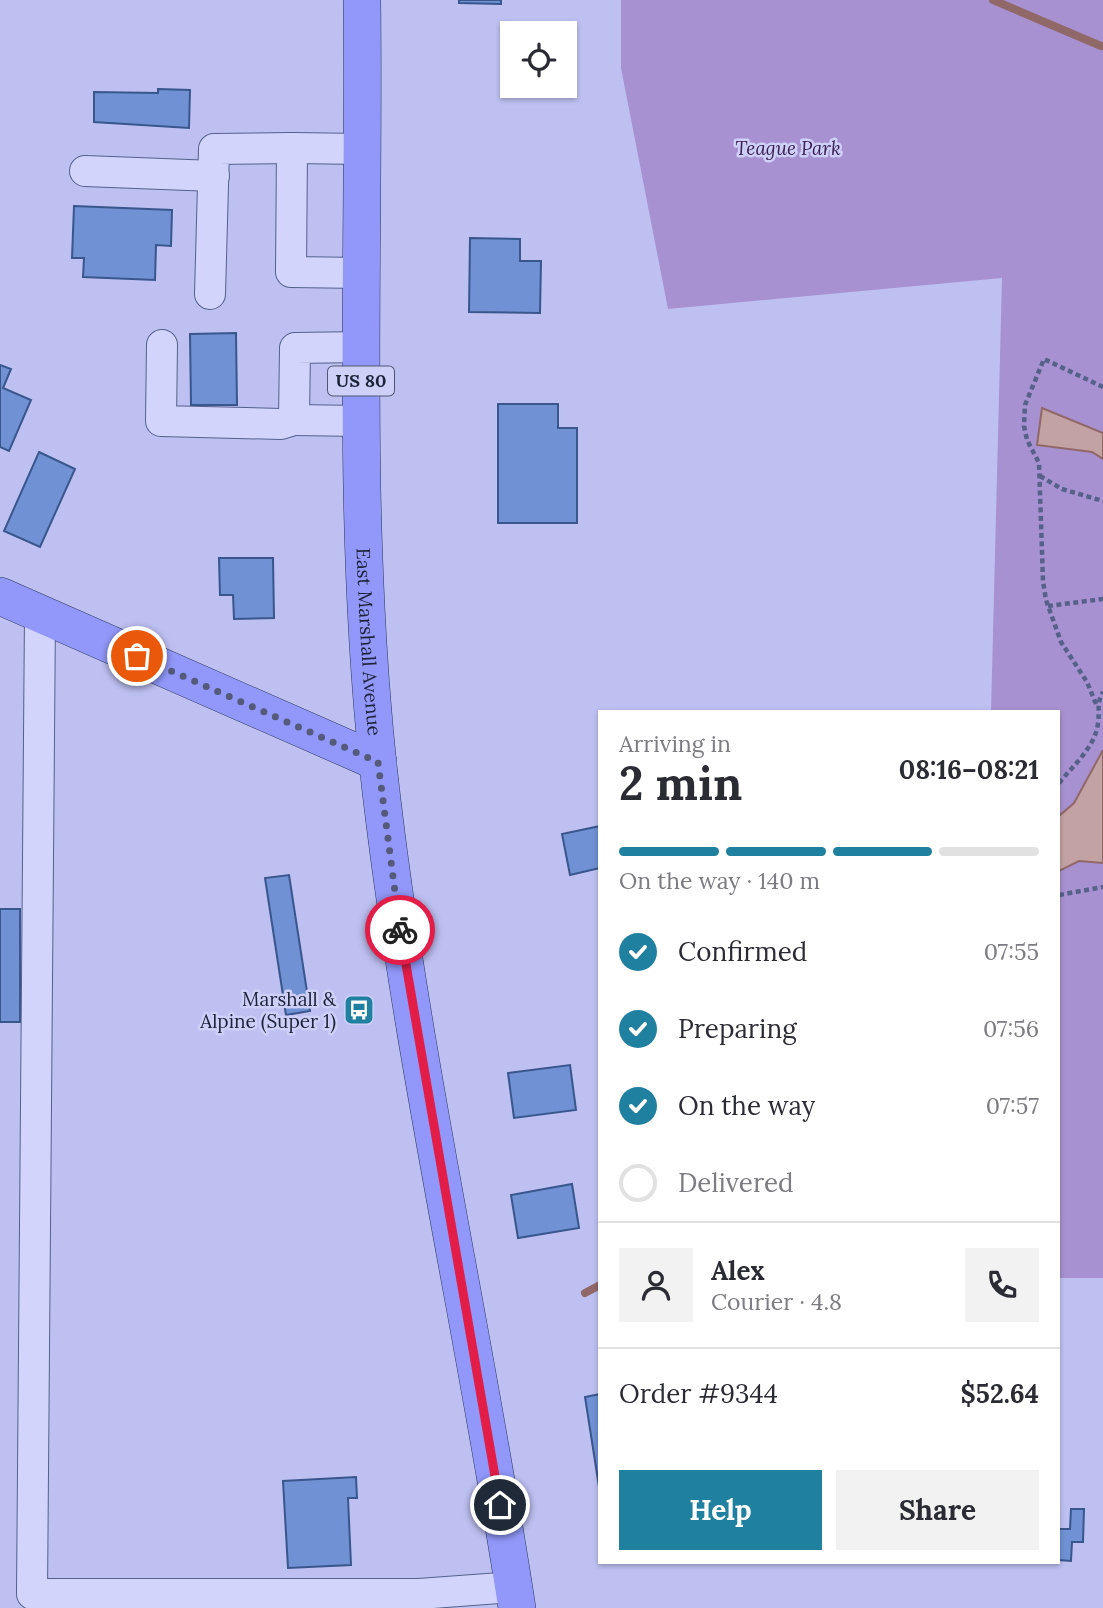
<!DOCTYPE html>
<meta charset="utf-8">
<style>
:root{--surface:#fff;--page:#f2f2f3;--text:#2b2b33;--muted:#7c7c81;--line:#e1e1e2;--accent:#2080a0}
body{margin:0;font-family:Lora,serif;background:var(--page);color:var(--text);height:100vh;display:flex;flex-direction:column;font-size:26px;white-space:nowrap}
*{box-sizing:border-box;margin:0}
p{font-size:23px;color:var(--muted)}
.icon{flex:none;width:38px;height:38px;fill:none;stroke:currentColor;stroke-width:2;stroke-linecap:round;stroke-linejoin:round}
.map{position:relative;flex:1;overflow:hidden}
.details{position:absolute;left:598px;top:710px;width:462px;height:854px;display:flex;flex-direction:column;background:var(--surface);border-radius:0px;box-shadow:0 2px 5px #0004}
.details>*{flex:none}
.tools{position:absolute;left:500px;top:21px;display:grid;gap:14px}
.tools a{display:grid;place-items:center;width:77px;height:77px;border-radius:0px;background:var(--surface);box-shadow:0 2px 5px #0004;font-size:35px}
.pin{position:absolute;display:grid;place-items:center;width:60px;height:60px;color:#fff;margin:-30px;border:4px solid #fff;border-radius:50%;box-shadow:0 2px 7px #0007}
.courier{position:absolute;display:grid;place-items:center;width:70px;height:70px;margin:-35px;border:5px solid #e11d48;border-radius:50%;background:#fff;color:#222;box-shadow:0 2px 9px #0007}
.overview em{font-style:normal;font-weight:700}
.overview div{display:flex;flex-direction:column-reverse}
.overview{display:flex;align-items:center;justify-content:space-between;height:119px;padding:0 21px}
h1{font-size:46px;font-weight:700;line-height:52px}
.bar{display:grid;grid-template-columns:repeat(4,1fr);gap:10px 7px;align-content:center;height:84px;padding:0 21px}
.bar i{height:9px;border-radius:5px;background:var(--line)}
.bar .selected{background:var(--accent)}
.bar p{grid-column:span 4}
.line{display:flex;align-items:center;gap:18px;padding:0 21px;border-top:2px solid var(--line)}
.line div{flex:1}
.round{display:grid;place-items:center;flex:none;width:74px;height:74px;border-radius:0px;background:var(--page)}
ol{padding:0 21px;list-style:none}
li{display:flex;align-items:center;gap:21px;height:77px}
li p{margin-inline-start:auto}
li .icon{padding:7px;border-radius:50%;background:var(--accent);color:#fff;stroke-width:4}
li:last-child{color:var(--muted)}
li i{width:38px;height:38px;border:4px solid var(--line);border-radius:50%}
.primary-button{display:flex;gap:14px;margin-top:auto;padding:14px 21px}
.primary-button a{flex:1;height:80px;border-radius:0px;background:var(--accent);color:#fff;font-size:28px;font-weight:700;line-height:80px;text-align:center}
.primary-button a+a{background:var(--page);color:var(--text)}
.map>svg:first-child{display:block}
.green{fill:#a891d0}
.water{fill:#c3a2a3;stroke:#916868;stroke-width:2}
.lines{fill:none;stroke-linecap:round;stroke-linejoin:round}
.stream{stroke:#916868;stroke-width:8}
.building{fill:#7091d3;stroke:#39568d;stroke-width:2}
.minor-casing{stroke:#55618b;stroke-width:32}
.major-casing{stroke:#2a3758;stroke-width:38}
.path{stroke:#55618b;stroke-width:4.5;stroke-dasharray:5 3.5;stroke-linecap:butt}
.minor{stroke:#d2d4fc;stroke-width:30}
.major{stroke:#9198f9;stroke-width:37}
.done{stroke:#545a7a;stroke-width:7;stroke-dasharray:0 12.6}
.route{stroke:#e11d48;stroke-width:9}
.labels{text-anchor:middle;stroke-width:5;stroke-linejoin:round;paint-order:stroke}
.shield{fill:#ced0f8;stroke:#515772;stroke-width:2}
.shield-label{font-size:18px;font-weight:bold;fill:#1b2339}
.park-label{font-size:19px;font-style:italic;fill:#3c2058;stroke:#ced0f8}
.street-label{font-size:19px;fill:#1b2339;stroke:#ced0f8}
.poi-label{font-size:19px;fill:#1b2339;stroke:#ced0f8;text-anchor:end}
</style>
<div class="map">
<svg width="1103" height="1608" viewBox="0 0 1103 1608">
<rect width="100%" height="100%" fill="#bec0f2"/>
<path class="green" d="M 621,0 L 1103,0 L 1103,1278 L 1059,1278 L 1059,712 L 991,712 L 1002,278 L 668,309 L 621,68 Z"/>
<g class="water">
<path d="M 1042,408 L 1103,433 L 1103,459 L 1092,452 L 1037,445 Z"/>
<path d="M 1103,750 L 1103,863 L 1079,861 L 1059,871 L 1059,816 L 1074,803 Z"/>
</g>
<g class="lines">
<g class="stream">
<path d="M 993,0 L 1101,46"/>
<path d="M 585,1293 L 600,1285"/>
</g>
</g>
<g class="building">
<path d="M 459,0 L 501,0 L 501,4 L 459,3 Z"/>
<path d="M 158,89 L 190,90 L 189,128 L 94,122 L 94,92 L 158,93 Z"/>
<path d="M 74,206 L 172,210 L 171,246 L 156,245 L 155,280 L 83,277 L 84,258 L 72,258 Z"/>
<path d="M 470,238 L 520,239 L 520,261 L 541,261 L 540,313 L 469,312 Z"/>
<path d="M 236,333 L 237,405 L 191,405 L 190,334 Z"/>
<path d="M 0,365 L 11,369 L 3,388 L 31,400 L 9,451 L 0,447 Z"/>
<path d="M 498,404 L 558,404 L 558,428 L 577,428 L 577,523 L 498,523 Z"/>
<path d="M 39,452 L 75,469 L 40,547 L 4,531 Z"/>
<path d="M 219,558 L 273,558 L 274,618 L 234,619 L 233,595 L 220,595 Z"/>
<path d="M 600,826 L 600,868 L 570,875 L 562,834 Z"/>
<path d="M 289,875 L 310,1011 L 286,1015 L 265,878 Z"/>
<rect x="0" y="909" width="20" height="113"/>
<path d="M 570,1065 L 576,1110 L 514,1118 L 508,1073 Z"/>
<path d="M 572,1184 L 579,1228 L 518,1238 L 511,1195 Z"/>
<path d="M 600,1394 L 600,1493 L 585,1397 Z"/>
<path d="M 356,1477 L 357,1498 L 348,1498 L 351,1565 L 288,1568 L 283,1481 Z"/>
<path d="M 1071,1509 L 1084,1509 L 1083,1542 L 1072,1542 L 1071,1561 L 1059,1560 L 1059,1529 L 1070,1529 Z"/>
</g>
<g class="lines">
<g class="minor-casing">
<g id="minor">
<path d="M 362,149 L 292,148 L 291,272 L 363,273"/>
<path d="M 85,171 L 214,176"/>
<path d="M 210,294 L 214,149 L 292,148"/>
<path d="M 162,345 L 161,421 L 281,424 L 294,420"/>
<path d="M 361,421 L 294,420 L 295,348 L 362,347"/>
<path d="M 40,614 L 32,1594 L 419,1594 L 514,1587"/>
</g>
</g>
<g class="major-casing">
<g id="major">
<path id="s1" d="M 362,0 C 365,255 351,511 378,765 C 409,1048 474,1327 517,1608"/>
<path d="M 0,596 L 378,762"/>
</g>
</g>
<g class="path">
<path d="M 1040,476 L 1062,489 L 1103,501"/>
<path d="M 1048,606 L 1103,599"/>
<path d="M 1096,704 L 1087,682 L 1061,642 L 1046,600 L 1043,581 L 1039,463 L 1027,440 L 1024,426 L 1025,405 L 1044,359 L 1103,387"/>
<path d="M 1059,783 C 1072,767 1096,746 1098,723 C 1100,710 1096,704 1103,692"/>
<path d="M 1059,895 L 1103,887"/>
</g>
<use href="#minor" class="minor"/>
<use href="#major" class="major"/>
</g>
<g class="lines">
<path class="done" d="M 137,656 L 378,762 L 400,930"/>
<path class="route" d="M 400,930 L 500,1505"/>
</g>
<defs>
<g id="bus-square" transform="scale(1.575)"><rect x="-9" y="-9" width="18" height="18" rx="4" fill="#2080a0" stroke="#ced0f8"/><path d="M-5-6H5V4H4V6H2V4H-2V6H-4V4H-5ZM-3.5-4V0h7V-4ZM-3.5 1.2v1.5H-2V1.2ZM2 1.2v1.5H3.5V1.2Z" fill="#fff"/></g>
</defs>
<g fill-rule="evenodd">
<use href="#bus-square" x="359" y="1010"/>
</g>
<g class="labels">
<rect class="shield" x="328" y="366.5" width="66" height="29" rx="5"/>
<g class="shield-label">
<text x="361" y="387">US 80</text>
</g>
<g class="park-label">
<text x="788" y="155">Teague Park</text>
</g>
<g class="street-label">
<text dy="7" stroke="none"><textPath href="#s1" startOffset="642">East Marshall Avenue</textPath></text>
</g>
<g class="poi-label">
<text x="336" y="1006">Marshall &amp;<tspan x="336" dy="22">Alpine (Super 1)</tspan></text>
</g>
</g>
</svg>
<div class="tools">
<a><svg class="icon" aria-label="locate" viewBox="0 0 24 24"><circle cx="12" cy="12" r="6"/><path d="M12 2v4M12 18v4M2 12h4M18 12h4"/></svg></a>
</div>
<div class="pin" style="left:137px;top:656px;background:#ea580c"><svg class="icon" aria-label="bag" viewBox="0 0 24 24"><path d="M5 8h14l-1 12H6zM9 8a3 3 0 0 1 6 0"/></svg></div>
<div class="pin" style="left:500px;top:1505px;background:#1f2937"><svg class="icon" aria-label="home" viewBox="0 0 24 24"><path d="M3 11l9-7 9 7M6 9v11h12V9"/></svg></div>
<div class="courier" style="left:400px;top:930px"><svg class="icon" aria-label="bike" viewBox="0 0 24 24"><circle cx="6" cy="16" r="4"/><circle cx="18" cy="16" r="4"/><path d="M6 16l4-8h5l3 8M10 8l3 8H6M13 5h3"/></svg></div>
<section class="details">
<div class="overview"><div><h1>2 min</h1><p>Arriving in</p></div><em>08:16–08:21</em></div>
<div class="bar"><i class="selected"></i><i class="selected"></i><i class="selected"></i><i></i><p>On the way · 140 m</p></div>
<ol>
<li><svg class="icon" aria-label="check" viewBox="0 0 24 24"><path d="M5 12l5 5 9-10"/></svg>Confirmed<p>07:55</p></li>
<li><svg class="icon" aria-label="check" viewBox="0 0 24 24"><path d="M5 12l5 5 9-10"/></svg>Preparing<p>07:56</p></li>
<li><svg class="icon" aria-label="check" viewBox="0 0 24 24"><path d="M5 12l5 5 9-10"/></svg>On the way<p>07:57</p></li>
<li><i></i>Delivered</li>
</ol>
<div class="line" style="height:126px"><a class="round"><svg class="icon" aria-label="person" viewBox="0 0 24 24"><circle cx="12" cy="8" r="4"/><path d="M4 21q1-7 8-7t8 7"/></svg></a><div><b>Alex</b><p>Courier · 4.8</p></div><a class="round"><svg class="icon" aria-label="phone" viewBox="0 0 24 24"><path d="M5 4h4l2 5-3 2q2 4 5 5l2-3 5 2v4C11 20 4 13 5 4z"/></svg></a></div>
<div class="line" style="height:91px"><div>Order #9344</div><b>$52.64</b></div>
<div class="primary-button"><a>Help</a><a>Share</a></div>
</section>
</div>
